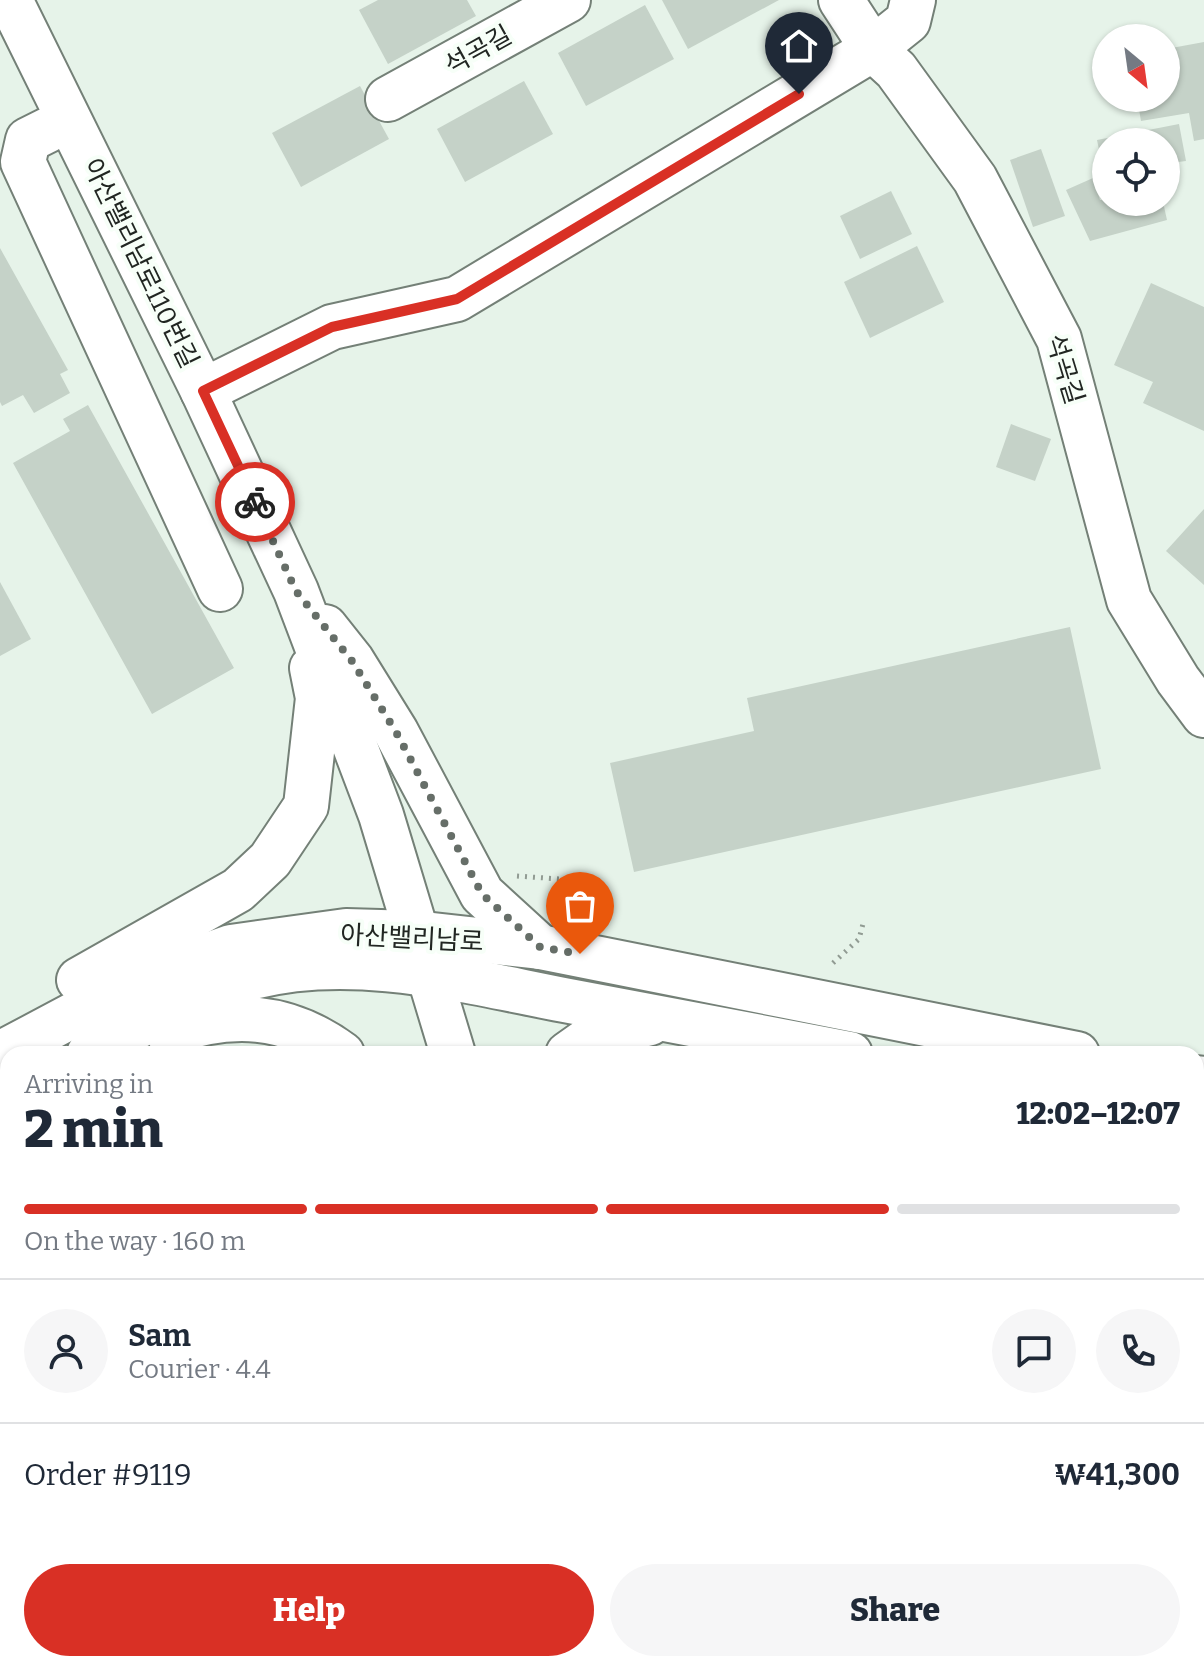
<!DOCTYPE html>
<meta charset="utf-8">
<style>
:root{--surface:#fff;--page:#f6f6f7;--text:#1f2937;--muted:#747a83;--line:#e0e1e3;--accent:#d93025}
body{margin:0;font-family:Bitter,"Noto Sans KR",serif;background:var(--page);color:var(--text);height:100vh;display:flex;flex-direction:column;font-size:30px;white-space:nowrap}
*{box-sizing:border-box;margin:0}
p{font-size:26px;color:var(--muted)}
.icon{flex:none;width:44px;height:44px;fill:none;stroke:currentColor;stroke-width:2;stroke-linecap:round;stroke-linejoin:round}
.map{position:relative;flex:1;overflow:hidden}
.drawer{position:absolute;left:0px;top:1046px;width:1204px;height:626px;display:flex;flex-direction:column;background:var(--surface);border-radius:24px 24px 0 0;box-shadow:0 2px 6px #0004}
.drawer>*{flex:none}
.needle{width:52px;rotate:151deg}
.buttons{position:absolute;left:1092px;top:24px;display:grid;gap:16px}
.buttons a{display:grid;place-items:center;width:88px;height:88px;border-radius:50%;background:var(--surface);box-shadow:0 2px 6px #0004;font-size:40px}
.pin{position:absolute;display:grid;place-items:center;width:68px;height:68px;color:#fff;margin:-82px -34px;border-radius:50% 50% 50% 0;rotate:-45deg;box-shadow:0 0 8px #0007}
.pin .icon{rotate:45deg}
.courier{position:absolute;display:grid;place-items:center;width:80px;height:80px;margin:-40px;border:6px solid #d93025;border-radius:50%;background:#fff;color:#222;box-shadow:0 2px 10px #0007}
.summary em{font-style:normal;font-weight:800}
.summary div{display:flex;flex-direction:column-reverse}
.summary{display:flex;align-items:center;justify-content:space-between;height:136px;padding:0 24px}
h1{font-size:52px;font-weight:800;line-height:60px}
.bar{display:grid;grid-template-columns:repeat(4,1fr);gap:12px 8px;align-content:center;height:96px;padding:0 24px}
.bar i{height:10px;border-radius:6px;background:var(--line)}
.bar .on{background:var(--accent)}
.bar p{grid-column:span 4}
.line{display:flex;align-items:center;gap:20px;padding:0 24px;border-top:2px solid var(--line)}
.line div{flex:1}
.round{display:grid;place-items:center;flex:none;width:84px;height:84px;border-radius:42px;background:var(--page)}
.primary-button{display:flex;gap:16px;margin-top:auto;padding:16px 24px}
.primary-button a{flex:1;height:92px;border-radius:48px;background:var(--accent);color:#fff;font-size:32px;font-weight:800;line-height:92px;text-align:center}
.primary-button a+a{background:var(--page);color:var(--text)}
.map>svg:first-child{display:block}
.green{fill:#e0c5d4}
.building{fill:#c5d2c8}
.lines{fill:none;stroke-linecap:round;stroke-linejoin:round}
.minor-casing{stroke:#748077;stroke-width:48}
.path{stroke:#919b93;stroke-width:5;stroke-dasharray:2 6;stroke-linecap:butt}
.minor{stroke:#fff;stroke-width:44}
.done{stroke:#666e68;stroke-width:8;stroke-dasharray:0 14.4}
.route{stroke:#d93025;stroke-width:10}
.labels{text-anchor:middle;stroke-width:8;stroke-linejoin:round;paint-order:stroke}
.street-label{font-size:26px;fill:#212622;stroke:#f7fff8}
</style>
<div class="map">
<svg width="1204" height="1671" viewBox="0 0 1204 1671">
<rect width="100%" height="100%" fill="#e6f3e9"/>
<g class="green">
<path d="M 1204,1477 L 1204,1616 L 1196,1621 L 1196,1481 Z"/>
<path d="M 935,1664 L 1107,1664 L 1070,1671 L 939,1671 Z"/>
</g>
<g class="building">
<path d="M 378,0 L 467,0 L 476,16 L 388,64 L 359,10 Z"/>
<path d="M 662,0 L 779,0 L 688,49 Z"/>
<path d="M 645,5 L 674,59 L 586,106 L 558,53 Z"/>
<path d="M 1204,42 L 1204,139 L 1194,141 L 1189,113 L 1141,121 L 1137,98 L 1166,98 L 1166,49 Z"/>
<path d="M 524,81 L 553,134 L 465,182 L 437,129 Z"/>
<path d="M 360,86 L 389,139 L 301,187 L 272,133 Z"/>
<path d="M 1179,124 L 1186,161 L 1178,162 L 1179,170 L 1166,173 L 1166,142 L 1106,142 L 1105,179 L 1097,140 Z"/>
<path d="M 1041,149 L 1065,216 L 1033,227 L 1010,160 Z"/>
<path d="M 1093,178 L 1100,200 L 1163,202 L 1167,220 L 1090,241 L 1066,190 Z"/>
<path d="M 891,191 L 912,234 L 860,259 L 840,216 Z"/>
<path d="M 917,246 L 944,302 L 870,338 L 844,282 Z"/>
<path d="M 0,248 L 68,370 L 60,374 L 70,393 L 34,413 L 23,395 L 2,406 L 0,402 Z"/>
<path d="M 1151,283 L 1204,307 L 1204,431 L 1143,403 L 1153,382 L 1114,365 Z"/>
<path d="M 88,405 L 234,668 L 152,714 L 13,463 L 70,431 L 63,419 Z"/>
<path d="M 1011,424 L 1051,439 L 1035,481 L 996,467 Z"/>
<path d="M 1204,509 L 1204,585 L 1166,551 Z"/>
<path d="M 0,582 L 31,639 L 0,656 Z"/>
<path d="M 1070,627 L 1101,769 L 634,872 L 610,763 L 754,731 L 747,698 Z"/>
<path d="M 1204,1309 L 1204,1379 L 1198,1382 L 1196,1313 Z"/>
<path d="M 1196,1655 L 1204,1671 L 1163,1671 L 1175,1664 L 1196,1664 Z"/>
<path d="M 155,1664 L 234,1664 L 221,1671 L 159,1671 Z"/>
<path d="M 534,1664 L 669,1664 L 673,1671 L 538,1671 Z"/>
</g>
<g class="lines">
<g class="minor-casing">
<g id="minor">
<path d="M 10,0 L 203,391 L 296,591 L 381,815 L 453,1054"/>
<path d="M 841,0 L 873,49 L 896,70 L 975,179 L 1059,339 L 1129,600 L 1178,680 L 1204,715"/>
<path d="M 388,99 L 568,0"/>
<path d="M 48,130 L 28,140 L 23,162 L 220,589"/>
<path d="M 203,391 L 332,327 L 457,299 L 873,49 L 908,21 L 913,0"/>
<path d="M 325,627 L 352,661 L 396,732 L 482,894 L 540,947"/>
<path d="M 79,980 L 238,890 L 270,860 L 306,806 L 318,698 L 312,668"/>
<path d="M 168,1033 C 231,1011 286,1013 342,1054"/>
<path d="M 0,1054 L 141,979 L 231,947 L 346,931 L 415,933 L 540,947 L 1077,1054"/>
<path d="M 89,1054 C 141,1024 194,992 253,977 C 354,951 465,981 564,1000 C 660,1018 755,1036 850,1054"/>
<path d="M 568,1054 L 592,1037 L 650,1023"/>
<path d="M 1196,1078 L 1204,1079"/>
<path d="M 0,1106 L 8,1101"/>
<path d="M 1196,1120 L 1204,1122"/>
<path d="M 0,1532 L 8,1546"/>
<path d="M 73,1664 L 77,1671"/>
<path d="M 489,1664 L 492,1671"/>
<path d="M 727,1664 L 731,1671"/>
<path d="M 355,1671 L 367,1664"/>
</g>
</g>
<g class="path">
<path d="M 517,876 L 601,882 L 557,913"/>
<path d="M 833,963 L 859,939 L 864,920"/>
<path d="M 1196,1426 L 1204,1422"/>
<path d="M 1196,1519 L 1204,1515"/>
<path d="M 1196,1549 L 1204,1545"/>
<path d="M 1196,1593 L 1204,1607"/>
<path d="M 1196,1627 L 1204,1642"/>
<path d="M 1031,1664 L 1035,1671"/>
<path d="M 968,1671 L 981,1664"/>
</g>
<use href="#minor" class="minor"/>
</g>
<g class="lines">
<path class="done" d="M 255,502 L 296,591 L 352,661 L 396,732 L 482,894 L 540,947 L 580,954"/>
<path class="route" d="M 255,502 L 203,391 L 332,327 L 457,299 L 799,94"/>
</g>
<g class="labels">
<g class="street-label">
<text transform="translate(478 50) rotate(-29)" y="9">석곡길</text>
<text transform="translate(141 263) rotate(64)" y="9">아산밸리남로110번길</text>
<text transform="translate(1065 369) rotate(73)" y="9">석곡길</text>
<text transform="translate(412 938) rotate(3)" y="9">아산밸리남로</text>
</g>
</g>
</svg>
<div class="buttons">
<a><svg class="needle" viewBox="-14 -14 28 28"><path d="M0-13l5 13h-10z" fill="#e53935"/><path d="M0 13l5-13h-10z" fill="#747a83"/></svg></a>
<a><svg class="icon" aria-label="locate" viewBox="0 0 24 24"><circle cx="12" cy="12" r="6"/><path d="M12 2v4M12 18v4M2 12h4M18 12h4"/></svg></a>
</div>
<div class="pin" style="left:580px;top:954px;background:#ea580c"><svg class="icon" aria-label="bag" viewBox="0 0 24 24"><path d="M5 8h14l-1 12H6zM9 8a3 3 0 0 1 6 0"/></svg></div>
<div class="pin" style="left:799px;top:94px;background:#1f2937"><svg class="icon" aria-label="home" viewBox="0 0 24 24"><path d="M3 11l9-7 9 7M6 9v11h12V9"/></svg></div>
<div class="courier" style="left:255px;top:502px"><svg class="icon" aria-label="bike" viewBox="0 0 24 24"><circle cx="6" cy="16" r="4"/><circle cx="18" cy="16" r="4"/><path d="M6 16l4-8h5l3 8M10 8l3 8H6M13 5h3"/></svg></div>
<section class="drawer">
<div class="summary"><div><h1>2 min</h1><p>Arriving in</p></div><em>12:02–12:07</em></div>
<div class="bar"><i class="on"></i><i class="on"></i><i class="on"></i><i></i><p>On the way · 160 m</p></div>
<div class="line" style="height:144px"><a class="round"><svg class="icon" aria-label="person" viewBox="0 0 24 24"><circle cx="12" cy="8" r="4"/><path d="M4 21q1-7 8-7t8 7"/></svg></a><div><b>Sam</b><p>Courier · 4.4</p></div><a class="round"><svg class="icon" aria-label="chat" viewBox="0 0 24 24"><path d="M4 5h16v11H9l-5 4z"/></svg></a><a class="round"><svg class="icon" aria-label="phone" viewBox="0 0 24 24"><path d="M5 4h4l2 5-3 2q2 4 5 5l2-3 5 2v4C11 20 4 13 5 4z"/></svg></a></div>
<div class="line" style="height:104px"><div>Order #9119</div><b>₩41,300</b></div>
<div class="primary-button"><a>Help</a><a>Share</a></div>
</section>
</div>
